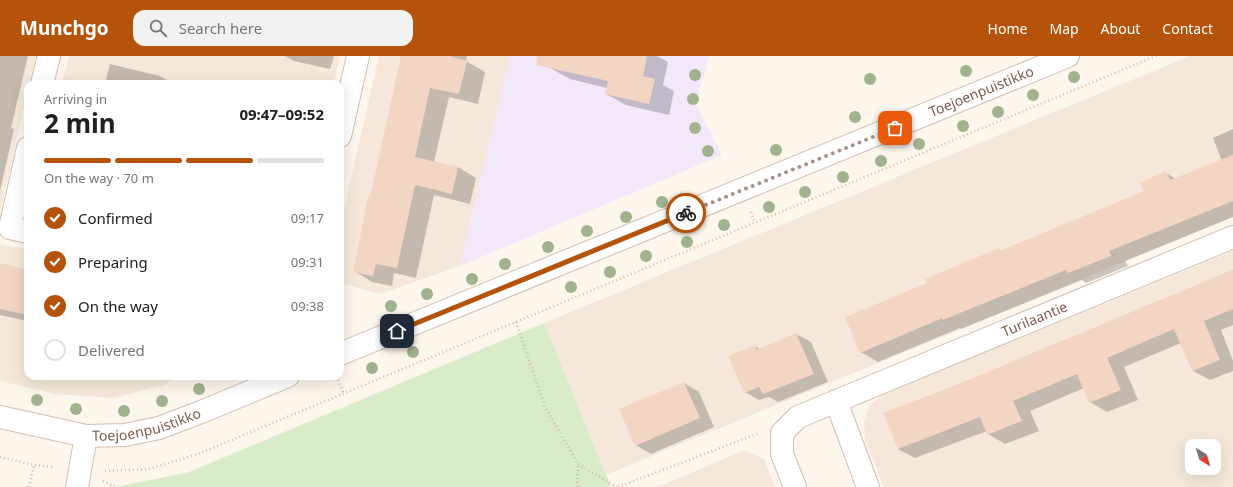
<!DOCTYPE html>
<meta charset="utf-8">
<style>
:root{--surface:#fff;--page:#f2f2f2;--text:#202124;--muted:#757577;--line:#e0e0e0;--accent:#b45309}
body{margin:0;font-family:"Noto Sans",sans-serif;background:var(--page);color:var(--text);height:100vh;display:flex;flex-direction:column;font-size:15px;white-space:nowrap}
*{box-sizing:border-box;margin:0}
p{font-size:13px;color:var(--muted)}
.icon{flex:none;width:22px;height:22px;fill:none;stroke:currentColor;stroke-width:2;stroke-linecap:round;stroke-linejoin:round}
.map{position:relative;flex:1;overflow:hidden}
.drawer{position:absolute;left:24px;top:24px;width:320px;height:300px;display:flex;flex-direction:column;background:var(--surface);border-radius:12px;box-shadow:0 4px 16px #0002}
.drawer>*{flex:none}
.needle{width:26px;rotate:142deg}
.tools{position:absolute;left:1185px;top:383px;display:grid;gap:8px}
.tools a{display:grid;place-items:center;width:36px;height:36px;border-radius:8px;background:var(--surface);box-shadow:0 4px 16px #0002;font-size:20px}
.pin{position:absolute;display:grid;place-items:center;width:34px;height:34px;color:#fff;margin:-17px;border-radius:8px;box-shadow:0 2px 6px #0006}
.courier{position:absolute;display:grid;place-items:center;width:40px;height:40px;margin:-20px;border:3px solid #b45309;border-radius:50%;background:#fff;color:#222;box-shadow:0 1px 5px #0007}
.summary em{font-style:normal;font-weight:700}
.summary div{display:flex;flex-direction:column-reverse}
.summary{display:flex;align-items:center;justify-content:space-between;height:68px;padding:0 20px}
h1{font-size:26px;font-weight:700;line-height:30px}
.bar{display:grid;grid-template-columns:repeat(4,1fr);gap:6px 4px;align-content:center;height:48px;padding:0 20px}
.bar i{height:5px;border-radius:3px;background:var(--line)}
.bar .on{background:var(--accent)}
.bar p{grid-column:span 4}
ol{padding:0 20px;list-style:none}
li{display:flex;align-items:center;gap:12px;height:44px}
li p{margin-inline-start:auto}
li .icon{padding:4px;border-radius:50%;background:var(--accent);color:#fff;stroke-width:4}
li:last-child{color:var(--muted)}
li i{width:22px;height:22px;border:2px solid var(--line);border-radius:50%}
header{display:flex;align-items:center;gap:24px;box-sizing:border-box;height:56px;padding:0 20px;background:var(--accent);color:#fff}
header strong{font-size:19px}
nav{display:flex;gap:22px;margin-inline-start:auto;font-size:14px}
.search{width:280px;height:36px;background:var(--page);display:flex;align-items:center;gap:10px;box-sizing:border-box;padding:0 14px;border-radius:12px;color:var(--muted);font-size:15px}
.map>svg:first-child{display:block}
.residential{fill:#f5e8da;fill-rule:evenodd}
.education{fill:#f3e8fa}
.green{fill:#d8ecc9}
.shadow{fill:#0003}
.building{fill:#f3d5c3}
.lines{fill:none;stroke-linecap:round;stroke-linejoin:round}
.minor-casing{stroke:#d1beb0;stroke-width:24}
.path{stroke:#d9b8a5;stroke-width:2.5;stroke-dasharray:1 3;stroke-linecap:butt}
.minor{stroke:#fff;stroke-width:22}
.tree{fill:#a0b28e}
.done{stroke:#a89285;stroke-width:4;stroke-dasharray:0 7.2}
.route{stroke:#b45309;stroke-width:5}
.labels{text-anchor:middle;stroke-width:3.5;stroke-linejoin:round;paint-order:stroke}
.street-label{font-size:14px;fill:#7a5c4d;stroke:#fffaf3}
</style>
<header>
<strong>Munchgo</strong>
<div class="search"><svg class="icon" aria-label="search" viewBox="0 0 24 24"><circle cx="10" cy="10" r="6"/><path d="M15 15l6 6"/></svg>Search here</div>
<nav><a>Home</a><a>Map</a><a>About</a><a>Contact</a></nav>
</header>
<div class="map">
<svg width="1233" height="431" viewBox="0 0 1233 431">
<rect width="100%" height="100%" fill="#fdf6ec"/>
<g class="residential">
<path d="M 0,0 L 36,0 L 30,28 L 28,28 L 28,35 L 0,155 Z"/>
<path d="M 69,0 L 340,0 L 334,28 L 62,28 Z"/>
<path d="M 379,0 L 510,0 L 460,210 L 380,238 L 340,227 L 340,171 Z"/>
<path d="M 1190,0 L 1233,0 L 1233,161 L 606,419 L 544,267 Z"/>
<path d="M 0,188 L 28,194 L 28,320 L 184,320 L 162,329 L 114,342 L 56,338 L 0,325 Z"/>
<path d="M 1233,195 L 1233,431 L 884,431 L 865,383 L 864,366 L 869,350 L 882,339 ZM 1192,390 L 1214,390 L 1214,412 L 1192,412 Z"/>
<path d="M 745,394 L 764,403 L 775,431 L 657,431 Z"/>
</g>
<path class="education" d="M 510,0 L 709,0 L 696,47 L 722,99 L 460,210 Z"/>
<path class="green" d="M 544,267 L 611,431 L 116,431 L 189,416 Z"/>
<g class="shadow">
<path d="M 0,0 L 28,0 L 11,72 L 14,73 L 0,135 Z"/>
<path d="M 285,0 L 334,0 L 330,13 L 294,5 Z"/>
<path d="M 402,0 L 467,0 L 466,5 L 485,16 L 478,48 L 449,41 L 434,106 L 458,111 L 476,122 L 470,148 L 434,139 L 416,222 L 394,217 L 392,230 L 372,226 L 354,215 Z"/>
<path d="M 553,0 L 657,0 L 668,6 L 663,29 L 674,35 L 669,59 L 626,49 L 606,38 L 607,32 L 570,23 L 550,12 Z"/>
<path d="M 110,8 L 160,20 L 174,28 L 105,28 Z"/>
<path d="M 1233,73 L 1233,161 L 1125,205 L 1128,210 L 1086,227 L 1082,224 L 961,273 L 960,272 L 878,306 L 861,296 L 929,227 L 999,194 L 1001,195 L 1145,136 L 1166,117 L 1176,123 L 1222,105 L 1213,82 Z"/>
<path d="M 0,208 L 28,215 L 28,265 L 0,259 Z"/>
<path d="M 1233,214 L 1233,269 L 1221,274 L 1233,305 L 1233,315 L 1210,324 L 1193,315 L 1181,287 L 1124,311 L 1138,344 L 1107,356 L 1090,346 L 1084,332 L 1030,355 L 1039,375 L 1005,388 L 988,378 L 987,375 L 915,402 L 898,393 L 952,332 Z"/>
<path d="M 796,278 L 811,286 L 828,326 L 778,346 L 769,341 L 759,344 L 745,336 L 754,290 L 760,293 Z"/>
<path d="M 684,327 L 699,336 L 714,371 L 651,398 L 636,389 Z"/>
</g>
<g class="building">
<path d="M 401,0 L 450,0 L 467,5 L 459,38 L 430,32 L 415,101 L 458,111 L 452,138 L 415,129 L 397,212 L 376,208 L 373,220 L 353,216 L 368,141 L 370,141 Z"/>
<path d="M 537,0 L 647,0 L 643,20 L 655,23 L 649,48 L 605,38 L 608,25 L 536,9 Z"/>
<path d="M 1233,99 L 1233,145 L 1109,195 L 1111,200 L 1068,217 L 1066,214 L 943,264 L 943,262 L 860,297 L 845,261 L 927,227 L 925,223 L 999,192 L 1000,195 L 1144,135 L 1140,127 L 1166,115 L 1170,124 Z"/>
<path d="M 0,207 L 28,214 L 28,259 L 0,253 Z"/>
<path d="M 1233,214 L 1233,253 L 1204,265 L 1220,304 L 1192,315 L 1174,273 L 1107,302 L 1121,334 L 1089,347 L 1077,318 L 1013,345 L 1022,365 L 987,379 L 980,361 L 898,393 L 883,357 L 951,331 Z"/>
<path d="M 796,277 L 814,318 L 763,338 L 759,331 L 744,337 L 728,300 L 755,289 L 756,294 Z"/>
<path d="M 684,326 L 700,362 L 635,390 L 619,353 Z"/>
</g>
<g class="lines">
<g class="minor-casing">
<g id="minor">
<path d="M 42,28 L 49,0"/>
<path d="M 340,80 L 358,0"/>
<path d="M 28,92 L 10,172 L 28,176"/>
<path id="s1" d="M 340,298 L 1068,0"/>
<path d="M 836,345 L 868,431"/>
<path id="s2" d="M 0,361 L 86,380 L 125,379 L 159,372 L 201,356 L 288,320"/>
<path d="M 77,431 L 86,380"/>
<path id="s3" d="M 795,431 L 782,398 L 782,377 L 798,361 L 1233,181"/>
</g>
</g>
<g class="path">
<path d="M 751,156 L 755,167"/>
<path d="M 516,266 L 545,351 L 578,408 L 617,431"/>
<path d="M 338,324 L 344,338"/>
<path d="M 0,401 L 34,409 L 54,411"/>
<path d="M 105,415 L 149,413 L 198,398 L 1156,0"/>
<path d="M 103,425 L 115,431"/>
<path d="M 29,431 L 34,409"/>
<path d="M 577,431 L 578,408"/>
<path d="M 618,431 L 757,378"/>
</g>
<use href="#minor" class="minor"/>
</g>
<g class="tree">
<circle cx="966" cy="15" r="6"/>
<circle cx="695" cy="19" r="6"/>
<circle cx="1074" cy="21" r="6"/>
<circle cx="870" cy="23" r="6"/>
<circle cx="1033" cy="39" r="6"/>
<circle cx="693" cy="43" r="6"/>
<circle cx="998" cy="56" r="6"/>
<circle cx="855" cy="61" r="6"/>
<circle cx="963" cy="70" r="6"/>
<circle cx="695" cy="72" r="6"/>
<circle cx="919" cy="88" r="6"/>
<circle cx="776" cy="94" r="6"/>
<circle cx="708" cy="95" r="6"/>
<circle cx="881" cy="105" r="6"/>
<circle cx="843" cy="121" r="6"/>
<circle cx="805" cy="136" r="6"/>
<circle cx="662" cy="146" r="6"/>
<circle cx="769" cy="151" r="6"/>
<circle cx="626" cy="161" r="6"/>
<circle cx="724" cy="169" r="6"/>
<circle cx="587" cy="175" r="6"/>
<circle cx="687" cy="186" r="6"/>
<circle cx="548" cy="191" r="6"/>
<circle cx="646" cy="200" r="6"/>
<circle cx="505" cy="208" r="6"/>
<circle cx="610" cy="216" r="6"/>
<circle cx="472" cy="223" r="6"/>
<circle cx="571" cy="231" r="6"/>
<circle cx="427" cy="238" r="6"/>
<circle cx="391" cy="250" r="6"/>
<circle cx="413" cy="296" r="6"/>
<circle cx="372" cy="312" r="6"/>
<circle cx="199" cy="333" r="6"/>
<circle cx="37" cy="344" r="6"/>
<circle cx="162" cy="345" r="6"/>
<circle cx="76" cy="353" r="6"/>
<circle cx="124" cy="355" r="6"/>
</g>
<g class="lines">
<path class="done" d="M 686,157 L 895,72"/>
<path class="route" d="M 397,275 L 686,157"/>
</g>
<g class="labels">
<g class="street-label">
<text dy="5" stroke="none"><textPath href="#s1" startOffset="693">Toejoenpuistikko</textPath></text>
<text dy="5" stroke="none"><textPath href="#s3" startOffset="335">Turilaantie</textPath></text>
<text dy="5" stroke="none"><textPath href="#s2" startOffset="150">Toejoenpuistikko</textPath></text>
</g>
</g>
</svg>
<div class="tools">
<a><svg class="needle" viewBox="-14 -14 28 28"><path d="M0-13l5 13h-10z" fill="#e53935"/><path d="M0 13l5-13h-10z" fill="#757577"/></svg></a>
</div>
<div class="pin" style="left:895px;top:72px;background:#ea580c"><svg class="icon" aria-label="bag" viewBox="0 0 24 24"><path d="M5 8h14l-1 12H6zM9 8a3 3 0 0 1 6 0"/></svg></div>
<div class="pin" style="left:397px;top:275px;background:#1f2937"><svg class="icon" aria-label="home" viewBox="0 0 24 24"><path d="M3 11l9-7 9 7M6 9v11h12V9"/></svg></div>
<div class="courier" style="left:686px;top:157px"><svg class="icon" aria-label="bike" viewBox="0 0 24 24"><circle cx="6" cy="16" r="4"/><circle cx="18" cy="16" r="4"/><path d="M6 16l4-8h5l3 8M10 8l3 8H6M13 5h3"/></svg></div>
<section class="drawer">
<div class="summary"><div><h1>2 min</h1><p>Arriving in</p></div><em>09:47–09:52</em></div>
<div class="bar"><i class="on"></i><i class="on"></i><i class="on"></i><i></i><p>On the way · 70 m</p></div>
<ol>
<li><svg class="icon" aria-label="check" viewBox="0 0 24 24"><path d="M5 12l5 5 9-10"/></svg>Confirmed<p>09:17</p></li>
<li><svg class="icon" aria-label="check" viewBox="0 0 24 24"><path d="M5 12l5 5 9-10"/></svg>Preparing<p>09:31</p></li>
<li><svg class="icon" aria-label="check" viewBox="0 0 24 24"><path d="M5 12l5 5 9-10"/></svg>On the way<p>09:38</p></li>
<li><i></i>Delivered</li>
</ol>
</section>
</div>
